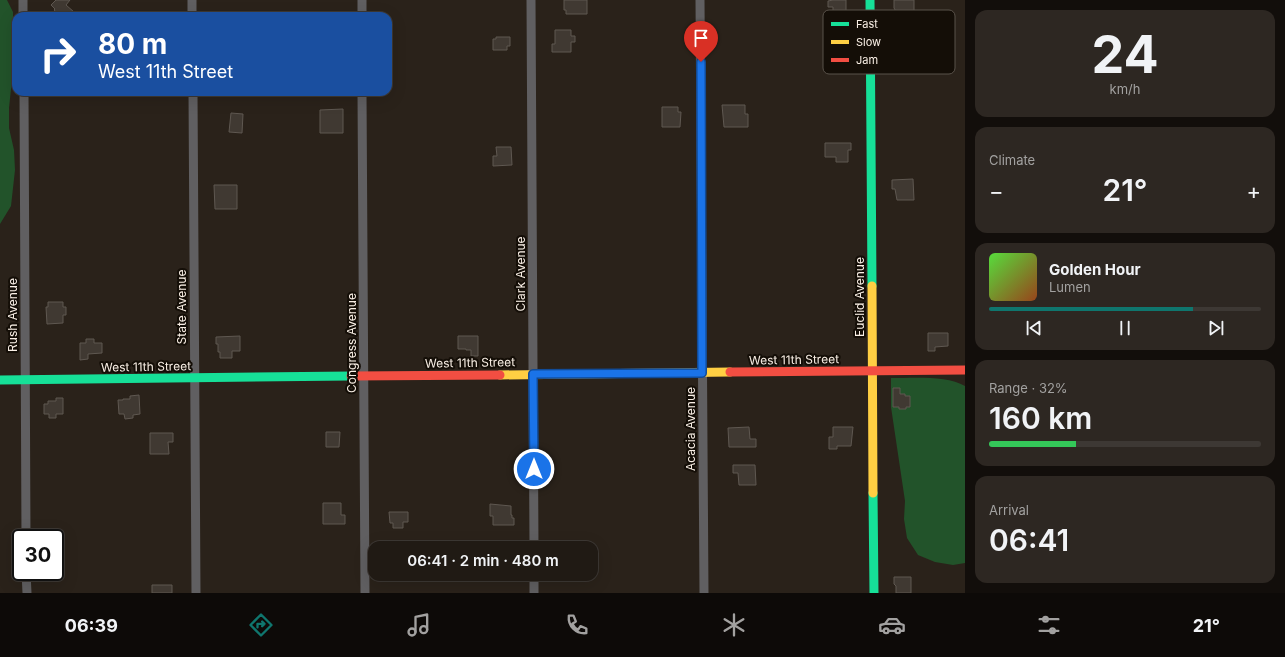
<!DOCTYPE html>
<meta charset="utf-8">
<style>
body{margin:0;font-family:Inter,sans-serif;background:#2d2722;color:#f1f3f6;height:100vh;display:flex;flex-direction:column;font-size:15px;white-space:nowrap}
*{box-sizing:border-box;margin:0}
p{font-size:13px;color:#a2a1a0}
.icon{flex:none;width:22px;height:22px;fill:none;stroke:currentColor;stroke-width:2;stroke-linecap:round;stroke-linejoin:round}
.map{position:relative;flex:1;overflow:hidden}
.sheet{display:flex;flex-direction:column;gap:10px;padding:10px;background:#120e0b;width:320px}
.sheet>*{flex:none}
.top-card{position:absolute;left:12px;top:12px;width:380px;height:84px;border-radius:12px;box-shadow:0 4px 16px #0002,0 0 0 1px #3d3834;background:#1a4fa0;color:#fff;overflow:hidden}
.speed{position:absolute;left:12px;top:529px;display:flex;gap:8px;font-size:20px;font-weight:700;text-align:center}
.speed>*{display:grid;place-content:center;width:52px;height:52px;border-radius:50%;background:#201a14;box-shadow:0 4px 16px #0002,0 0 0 1px #3d3834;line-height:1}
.speed .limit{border:2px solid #111;border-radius:6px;background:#fff;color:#111}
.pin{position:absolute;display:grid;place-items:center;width:34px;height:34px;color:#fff;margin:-41px -17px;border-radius:50% 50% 50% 0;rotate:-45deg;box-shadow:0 0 4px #0007}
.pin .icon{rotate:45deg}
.me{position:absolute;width:44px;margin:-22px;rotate:0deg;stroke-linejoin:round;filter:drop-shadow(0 0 3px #0008)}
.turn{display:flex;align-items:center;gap:14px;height:84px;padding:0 20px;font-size:18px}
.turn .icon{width:52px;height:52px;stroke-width:2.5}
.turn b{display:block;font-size:28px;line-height:34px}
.big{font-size:30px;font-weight:600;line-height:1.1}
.sheet .tile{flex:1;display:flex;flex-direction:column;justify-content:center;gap:6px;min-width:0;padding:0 14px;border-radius:12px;background:#2d2722}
.sheet .dial{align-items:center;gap:0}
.dial b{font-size:52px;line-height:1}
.song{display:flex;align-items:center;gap:12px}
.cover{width:48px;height:48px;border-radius:6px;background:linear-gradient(135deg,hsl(110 70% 55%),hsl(20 70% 35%))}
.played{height:4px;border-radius:2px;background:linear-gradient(90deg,#0f766e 75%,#3d3834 75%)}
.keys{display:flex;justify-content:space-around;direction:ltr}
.heat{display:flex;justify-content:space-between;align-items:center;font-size:22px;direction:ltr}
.charge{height:6px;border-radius:3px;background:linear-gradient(90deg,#34c759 32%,#3d3834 0)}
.trip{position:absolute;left:368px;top:541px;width:230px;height:40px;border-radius:12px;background:#201a14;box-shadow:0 4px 16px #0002,0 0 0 1px #3d3834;font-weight:600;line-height:40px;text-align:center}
.tabs{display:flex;height:64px;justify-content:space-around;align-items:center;background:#0d0a08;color:#a2a1a0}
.tabs .icon{width:28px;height:28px}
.tabs .current{color:#0f766e}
.tabs b{font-size:18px;color:#f1f3f6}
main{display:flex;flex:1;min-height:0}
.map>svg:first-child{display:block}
</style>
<main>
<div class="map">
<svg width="965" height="593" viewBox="0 0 965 593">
<rect width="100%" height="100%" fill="#2a221a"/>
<path fill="#22532a" d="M0,0H7L13,12V70L9,108V128L14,150L15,170L11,206L0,224Z
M891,378C912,378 947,375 965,386V563L953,565L935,562L918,555L907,538L904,519L905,501L891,407Z"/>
<path fill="#403932" stroke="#5f5851" d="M56,0H70L66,5L74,12L71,16H61L54,10L55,9L51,5Z
M564,0H587V14H566V10H564Z
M833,0H846V12H833V7H828V1Z
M894,0H914V13H897L894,8Z
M555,30H571V36H575V42H571V52H552V44H555Z
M496,37H510V46H507V50H493V39H496Z
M722,105H745V114H748V127H724Z
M662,107H678V112H681L680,127H662Z
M343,109V133H320V110Z
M231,113L243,114L242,133L229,132Z
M825,143H851V150H848V162H836V157H825Z
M496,147H511L512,165L493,166V156H497Z
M913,179L914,200H897L895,189H892V180Z
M214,185H237V209H215Z
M48,302H63V307H66V315H63V323L47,324L46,307H48Z
M928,333H948V346L935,347V351H928Z
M240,336V351H232V358H220V352H218V344H216V337Z
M458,336H478V356H471V350H466V349H458Z
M86,339H94V343H102V353L88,354V359L80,360V343H86Z
M893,388H900V394H905V396H910V407H906V409H899V407H893Z
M139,395L140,414L133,415V418L125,419L124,414H119L118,400H123V399H130V396Z
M56,398H63V414H56V418H49V414H44V404H48V401H56Z
M749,427L750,439H756V447H729L728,428Z
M833,427H853L851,446H837V449H829V437H833Z
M326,432H340L339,447H326Z
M150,433H173V442H168L169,454H150Z
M733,465H755L756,485H739L738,473H733Z
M323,503H341V515H345V524H323Z
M490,504L511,506V515H512V518H514V525H493V516H490Z
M389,512H408V522H403V528H393V523H390Z
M894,577H911V593H896V586L894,584Z
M152,585H172V593H152Z"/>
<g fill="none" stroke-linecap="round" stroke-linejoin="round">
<path stroke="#605f61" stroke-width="9" d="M23,0V16
M192,0V16
M362,0V16
M531,0L534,548
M700,0L704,593
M24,92L26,538
M193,92L196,593
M362,92L365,593
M26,572L27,593
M534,574V593"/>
<path stroke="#16e098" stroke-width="9" d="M870,0L872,286
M0,380L351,376
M873,493L874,593"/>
<path stroke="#ffcf43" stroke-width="9" d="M872,286L873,493
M500,375L730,372"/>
<path stroke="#f24e42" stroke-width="9" d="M730,372L965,370
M351,376L500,375"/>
</g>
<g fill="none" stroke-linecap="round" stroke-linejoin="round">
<g stroke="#114b97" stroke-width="10">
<path id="route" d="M534,469L533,374L702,373L701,62"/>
</g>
<use href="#route" stroke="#1a73e8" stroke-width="7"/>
</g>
<g text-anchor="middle" stroke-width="4" stroke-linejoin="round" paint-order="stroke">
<g font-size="12" fill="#faf0e6" stroke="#140e07">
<text transform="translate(521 274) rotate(-90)" y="4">Clark Avenue</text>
<text transform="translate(860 297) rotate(-90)" y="4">Euclid Avenue</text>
<text transform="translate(182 307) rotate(-90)" y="4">State Avenue</text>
<text transform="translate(13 315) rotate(-90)" y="4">Rush Avenue</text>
<text transform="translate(352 343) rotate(-90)" y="4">Congress Avenue</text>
<text transform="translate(794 360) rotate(-1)" y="4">West 11th Street</text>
<text transform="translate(470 363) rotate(-1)" y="4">West 11th Street</text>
<text transform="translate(146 367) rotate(-1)" y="4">West 11th Street</text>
<text transform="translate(691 429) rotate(-90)" y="4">Acacia Avenue</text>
</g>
</g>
<rect x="823" y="10" width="132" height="64" rx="6" fill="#140e07" stroke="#59524a" stroke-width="1"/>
<rect x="831" y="22" width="18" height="4" fill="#16e098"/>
<rect x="831" y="40" width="18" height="4" fill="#ffcf43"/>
<rect x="831" y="58" width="18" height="4" fill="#f24e42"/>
<g font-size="11" fill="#faf0e6">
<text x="856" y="28">Fast</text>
<text x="856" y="46">Slow</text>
<text x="856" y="64">Jam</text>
</g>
</svg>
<div class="speed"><div class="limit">30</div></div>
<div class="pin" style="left:701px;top:62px;background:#d93025"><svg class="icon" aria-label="arrive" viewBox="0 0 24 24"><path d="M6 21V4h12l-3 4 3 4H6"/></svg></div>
<svg class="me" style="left:534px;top:469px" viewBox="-20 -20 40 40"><circle r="17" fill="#1a73e8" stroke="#fff" stroke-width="3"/><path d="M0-11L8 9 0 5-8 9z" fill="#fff"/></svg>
<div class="trip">06:41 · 2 min · 480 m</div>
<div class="top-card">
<div class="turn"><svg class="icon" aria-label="right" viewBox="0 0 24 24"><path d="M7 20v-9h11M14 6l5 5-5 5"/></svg><div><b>80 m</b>West 11th Street</div></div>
</div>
</div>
<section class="sheet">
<div class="tile dial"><b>24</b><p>km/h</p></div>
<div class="tile"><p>Climate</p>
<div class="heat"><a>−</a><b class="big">21°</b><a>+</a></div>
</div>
<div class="tile">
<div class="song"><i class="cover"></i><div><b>Golden Hour</b><p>Lumen</p></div></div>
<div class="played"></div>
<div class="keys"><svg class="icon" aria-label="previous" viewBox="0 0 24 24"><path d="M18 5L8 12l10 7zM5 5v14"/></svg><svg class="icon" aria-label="pause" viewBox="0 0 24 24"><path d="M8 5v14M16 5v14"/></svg><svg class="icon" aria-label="next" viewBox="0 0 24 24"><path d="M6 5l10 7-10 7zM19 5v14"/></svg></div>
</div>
<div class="tile"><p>Range · 32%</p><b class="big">160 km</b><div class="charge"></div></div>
<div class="tile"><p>Arrival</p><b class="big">06:41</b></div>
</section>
</main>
<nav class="tabs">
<b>06:39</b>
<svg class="icon current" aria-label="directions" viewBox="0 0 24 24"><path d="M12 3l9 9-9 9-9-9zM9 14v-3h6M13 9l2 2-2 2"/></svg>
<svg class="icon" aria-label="music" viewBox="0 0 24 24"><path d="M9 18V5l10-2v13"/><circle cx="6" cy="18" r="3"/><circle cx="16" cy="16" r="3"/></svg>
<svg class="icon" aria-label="phone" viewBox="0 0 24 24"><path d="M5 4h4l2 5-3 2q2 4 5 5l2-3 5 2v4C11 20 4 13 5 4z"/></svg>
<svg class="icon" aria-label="climate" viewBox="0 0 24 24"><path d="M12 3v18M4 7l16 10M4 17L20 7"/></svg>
<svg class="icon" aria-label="car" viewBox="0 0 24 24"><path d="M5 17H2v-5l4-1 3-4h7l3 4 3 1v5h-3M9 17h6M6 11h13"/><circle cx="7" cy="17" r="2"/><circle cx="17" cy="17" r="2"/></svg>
<svg class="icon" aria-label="filters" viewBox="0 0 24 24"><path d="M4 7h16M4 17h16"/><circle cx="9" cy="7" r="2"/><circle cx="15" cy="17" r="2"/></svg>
<b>21°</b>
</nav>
